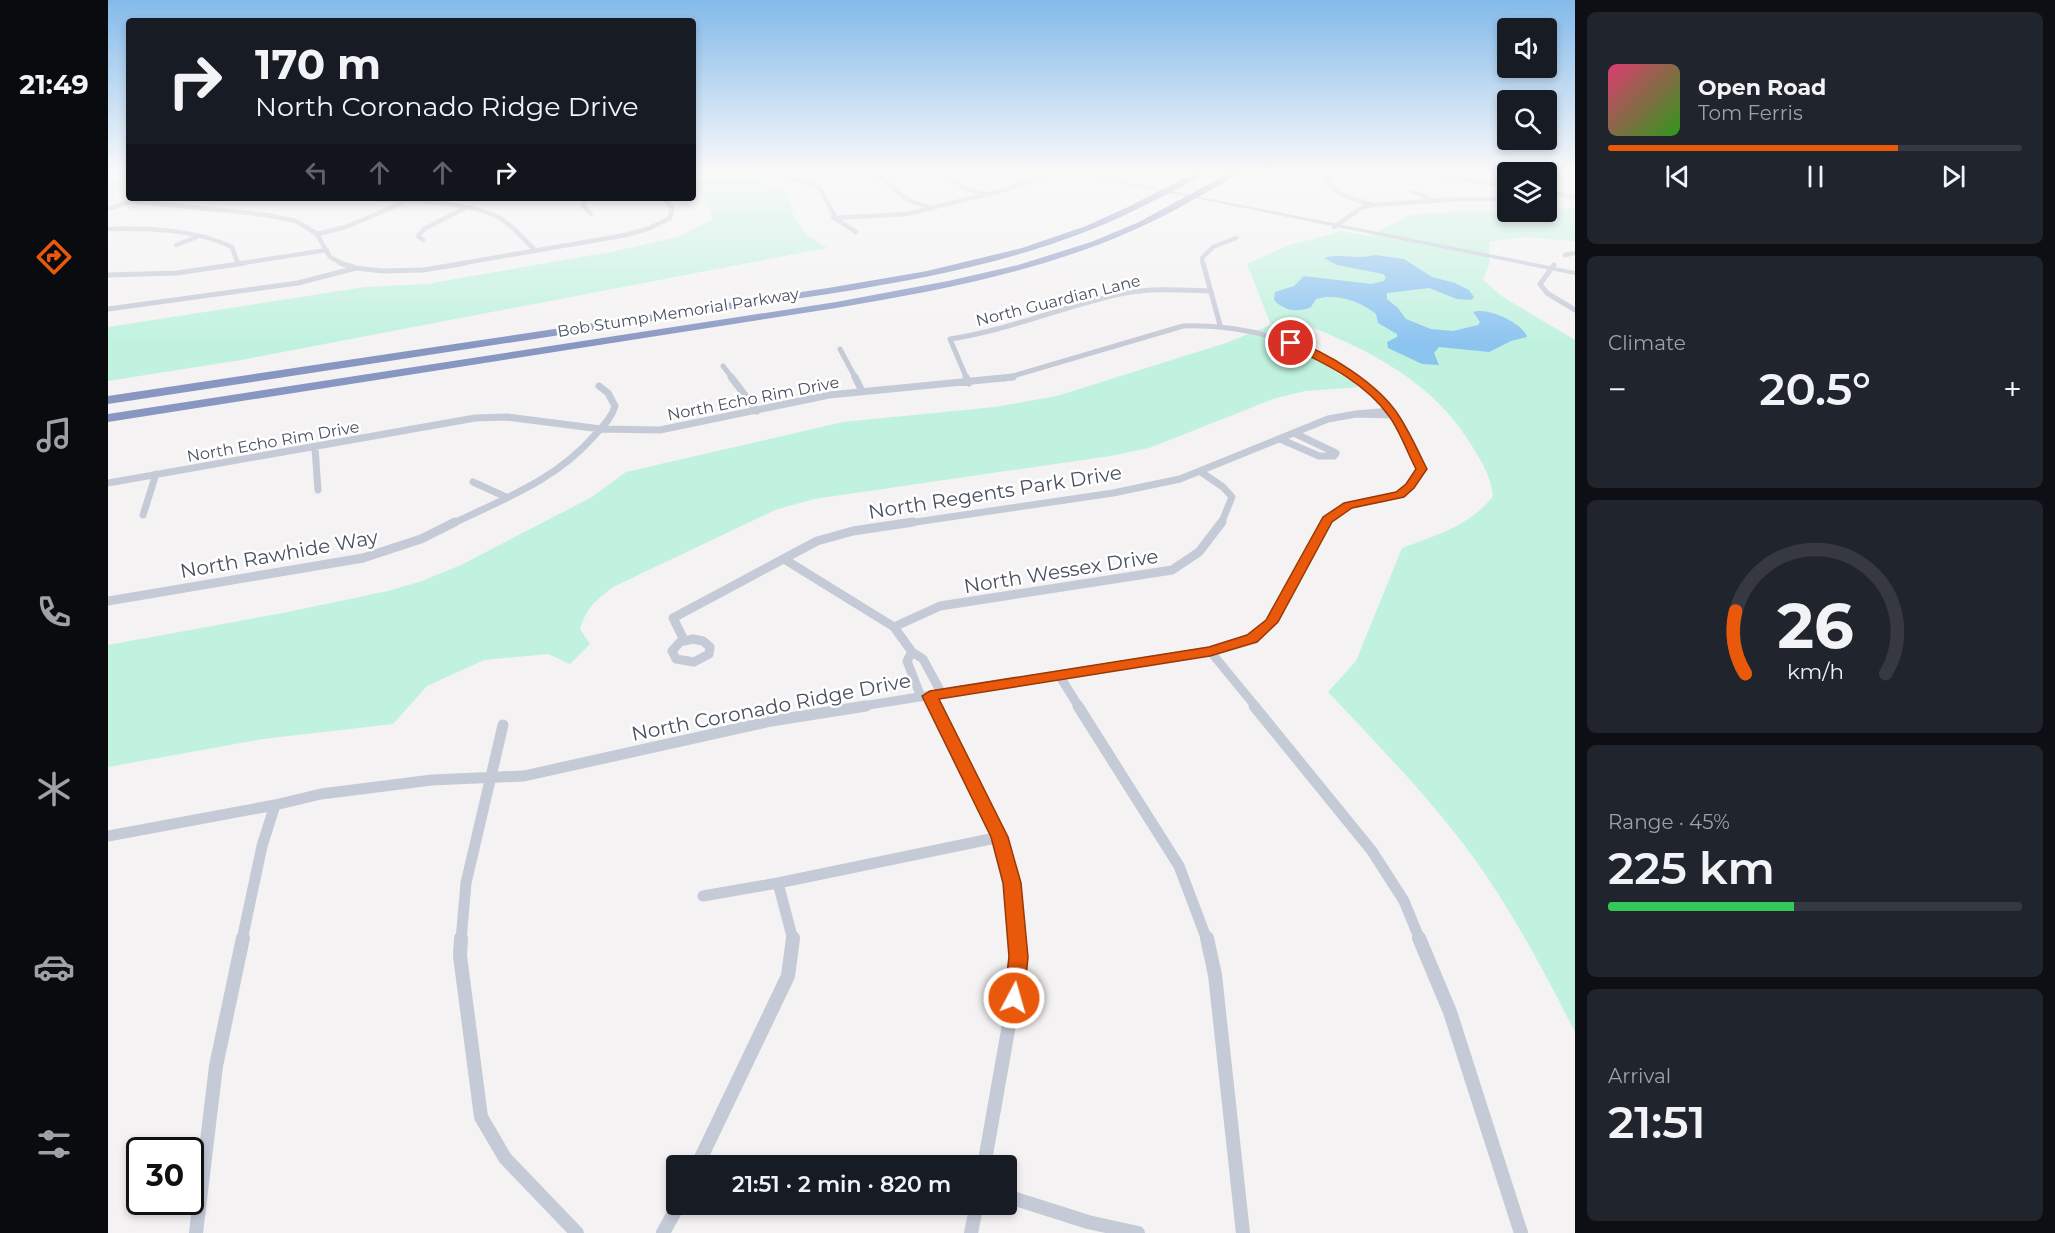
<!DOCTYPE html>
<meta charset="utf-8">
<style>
body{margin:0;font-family:Montserrat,sans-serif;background:#20242c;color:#f1f3f6;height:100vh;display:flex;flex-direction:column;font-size:22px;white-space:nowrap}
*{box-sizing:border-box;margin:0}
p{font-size:20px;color:#9ea1a6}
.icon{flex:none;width:33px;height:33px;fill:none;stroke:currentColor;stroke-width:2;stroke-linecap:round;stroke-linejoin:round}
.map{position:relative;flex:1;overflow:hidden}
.drawer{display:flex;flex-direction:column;gap:12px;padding:12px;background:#0d0f14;width:480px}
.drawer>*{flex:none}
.guide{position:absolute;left:18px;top:18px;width:570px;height:183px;border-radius:6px;box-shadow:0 3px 9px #0003;background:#171b24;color:#f1f3f6;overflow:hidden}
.fabs{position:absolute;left:1389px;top:18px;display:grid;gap:12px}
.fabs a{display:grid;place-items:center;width:60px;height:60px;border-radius:6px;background:#171b24;box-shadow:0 3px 9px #0003;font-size:30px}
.speed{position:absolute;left:18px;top:1137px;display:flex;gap:12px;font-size:30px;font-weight:700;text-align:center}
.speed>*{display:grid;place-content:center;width:78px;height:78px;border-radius:50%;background:#171b24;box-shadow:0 3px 9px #0003;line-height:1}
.speed .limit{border:3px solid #111;border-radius:9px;background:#fff;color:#111}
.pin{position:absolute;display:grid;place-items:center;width:51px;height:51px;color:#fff;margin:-26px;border:3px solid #fff;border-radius:50%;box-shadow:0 2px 6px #0007}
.me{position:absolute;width:66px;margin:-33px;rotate:6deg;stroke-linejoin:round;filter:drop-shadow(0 0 4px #0008)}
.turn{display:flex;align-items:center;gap:21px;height:126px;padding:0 30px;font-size:27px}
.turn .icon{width:78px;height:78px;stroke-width:2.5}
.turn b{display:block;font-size:42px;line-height:51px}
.lanes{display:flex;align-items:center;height:57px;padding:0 30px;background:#0003;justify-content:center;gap:30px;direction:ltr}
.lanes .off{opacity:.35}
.big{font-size:45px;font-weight:600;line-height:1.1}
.drawer .widget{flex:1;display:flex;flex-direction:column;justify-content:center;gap:9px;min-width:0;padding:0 21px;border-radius:9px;background:#20242c}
.drawer .dial{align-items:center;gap:0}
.dial svg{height:156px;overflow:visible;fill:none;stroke:#363941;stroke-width:7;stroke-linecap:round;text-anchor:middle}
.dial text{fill:#f1f3f6;stroke:none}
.song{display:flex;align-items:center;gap:18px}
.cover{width:72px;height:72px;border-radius:9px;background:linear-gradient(135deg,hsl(340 70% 55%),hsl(110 70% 35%))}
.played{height:6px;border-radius:3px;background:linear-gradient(90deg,#ea580c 70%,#363941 70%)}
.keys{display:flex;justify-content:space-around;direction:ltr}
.heat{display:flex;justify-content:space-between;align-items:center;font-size:33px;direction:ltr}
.charge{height:9px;border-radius:4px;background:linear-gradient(90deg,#34c759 45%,#363941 0)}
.trip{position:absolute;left:558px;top:1155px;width:351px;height:60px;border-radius:6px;background:#171b24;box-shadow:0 3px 9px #0003;font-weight:600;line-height:60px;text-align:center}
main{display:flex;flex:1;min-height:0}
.tabs{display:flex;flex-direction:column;width:108px;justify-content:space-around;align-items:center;background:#090b0e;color:#9ea1a6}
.tabs .icon{width:42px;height:42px}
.tabs .on{color:#ea580c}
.tabs b{font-size:27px;color:#f1f3f6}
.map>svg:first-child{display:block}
</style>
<main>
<nav class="tabs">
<b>21:49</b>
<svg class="icon on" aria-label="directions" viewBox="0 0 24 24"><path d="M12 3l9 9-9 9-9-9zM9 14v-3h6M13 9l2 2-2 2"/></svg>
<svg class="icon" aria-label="music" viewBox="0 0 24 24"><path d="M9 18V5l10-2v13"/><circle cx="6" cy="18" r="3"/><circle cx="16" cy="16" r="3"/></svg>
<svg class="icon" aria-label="phone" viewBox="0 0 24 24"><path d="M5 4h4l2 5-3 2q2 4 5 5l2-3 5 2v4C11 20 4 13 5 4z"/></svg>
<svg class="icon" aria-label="climate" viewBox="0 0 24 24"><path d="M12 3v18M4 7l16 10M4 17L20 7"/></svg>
<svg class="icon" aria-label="car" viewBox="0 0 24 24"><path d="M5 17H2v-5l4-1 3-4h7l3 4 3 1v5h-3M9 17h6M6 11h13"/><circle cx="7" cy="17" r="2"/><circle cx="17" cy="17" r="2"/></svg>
<svg class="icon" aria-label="filters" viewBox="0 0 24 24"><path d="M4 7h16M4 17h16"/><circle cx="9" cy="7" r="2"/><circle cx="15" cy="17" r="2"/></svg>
</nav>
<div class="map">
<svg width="1467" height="1233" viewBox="0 0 1467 1233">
<rect width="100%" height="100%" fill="#f4f2f2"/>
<path fill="#c0f2df" d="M0,173H21V190L0,196Z
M598,173H644V178L673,189L679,194L687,219L701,238H704L719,248L133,360L0,381V327L257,287L319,284L507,251L570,237L605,219L600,202L585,186V176Z
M1467,207V241L1416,237L1381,242L1382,262L1375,280L1395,297L1467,340V1032C1436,971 1403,909 1363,854C1320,796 1269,744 1220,692L1248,661L1294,548C1327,536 1363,525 1385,496C1383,477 1374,462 1364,446C1326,382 1263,351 1196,324L1163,337L1203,356L1252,387L1197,391L1165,399L1041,448L1002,456L706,499L667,510L505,587C487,601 479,607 472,629L482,644L462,664L440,654L376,660L319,686L285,724L155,739L0,767V645L175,613L280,591L314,581L353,565L484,497L518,472L735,422L887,407L949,396L1118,343L1163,325L1139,264L1178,246L1234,231L1261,236L1302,215L1363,211L1438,212Z"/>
<path fill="#8cc4f0" d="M1267,255L1296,259L1324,277L1347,283L1361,290L1366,297L1363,300L1349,299L1321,288L1279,293V299L1290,308L1298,319L1323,329L1345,331L1370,325L1372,322L1365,312C1380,307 1415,323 1419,337L1403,341L1381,352L1331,347L1326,353L1331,365L1314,364L1280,348L1279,342L1289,337V334L1270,323L1268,314C1253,301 1227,293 1208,299L1203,307C1190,313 1176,311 1166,300L1167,292L1186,286L1196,276L1263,284L1276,281L1278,277L1275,274L1229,265L1216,258C1232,253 1250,260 1267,255Z"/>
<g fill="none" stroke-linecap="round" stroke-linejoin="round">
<path stroke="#c5cad7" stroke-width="4.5" d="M691,173L678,176L712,188L728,219L748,232
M759,173L775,179L800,200L822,208
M836,173L857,188L876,194
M939,173L947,176L931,175Z
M1228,173L1218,181L1232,194L1264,205
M1312,173L1400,186
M1457,173L1467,174
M585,174L591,173
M1304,191L1323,199
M1438,192L1467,197
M247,198C287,201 354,199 390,217C405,225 416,240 428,251
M478,198L475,206L483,214
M24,201L159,215L188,221L209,234L222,257L235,264
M0,209L29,199
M725,218L799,214L892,191L935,177
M1226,227L1253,208L1264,205L1353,199H1400
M0,229C40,228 87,229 124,247L130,264
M209,234L238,227L294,203
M315,240L310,236L316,229L357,208
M68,245L89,237
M1457,255L1467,253
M128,264L219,250
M350,264L518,235L542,228L562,218L564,208L556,198
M1095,264L1094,258L1105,247L1128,238"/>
<path stroke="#c5cad7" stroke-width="5" d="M232,263L248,268
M1095,263L1112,325
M1446,265L1432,284L1439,293L1467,310
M0,275L69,273L137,263
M0,309L190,283L248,268L275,271L315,270L358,263
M732,349L748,379
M615,366L625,379
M859,379L842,339C902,330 958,305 1017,293C1045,288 1073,290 1101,291
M895,379L1075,326C1138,324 1197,342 1249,379"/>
<path stroke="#c5cad7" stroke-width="7" d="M623,377L649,411
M747,377L754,391
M858,377L861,383
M1283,411L1248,414L1286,415
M1172,439L1211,456H1226L1228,453L1186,433
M207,448L210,490
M1093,472L1115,487L1124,497L1113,524
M365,482L398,497
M0,483L367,418L399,417L493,429L552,430L721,395L905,377
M35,515L48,474
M344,524C395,499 448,480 486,436C495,426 503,419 507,406L500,393L491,386
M794,524L1005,493L1072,479L1220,419L1248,414
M1217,524C1233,497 1267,505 1291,494C1302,489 1308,478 1314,469C1297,433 1280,401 1247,377"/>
<path stroke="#c5cad7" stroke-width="9" d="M676,559L786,627L804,652
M0,601L255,558L313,539L347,522
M786,627L832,606L1064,570L1091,552L1114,522
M585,639L595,641L602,647L601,654L586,662L568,659L564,651L572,642Z
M576,640L565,618L709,541L745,531L805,522
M1102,651L1148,707
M951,675L971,707
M822,696L828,707
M813,697L799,661L804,652L815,659L834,694
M748,707L1102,651L1144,638L1163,622L1218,522"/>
<path stroke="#c5cad7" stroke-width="11" d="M827,706C868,783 908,850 908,940
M970,706L1071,866L1099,940
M1146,706L1264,851L1296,901L1312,940
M0,836L167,805L213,794L324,780L416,776L663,721L758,706
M670,883L685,940
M595,896L670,883L892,837
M134,940L154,846L167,805
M353,940L358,883L395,725"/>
<path stroke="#c5cad7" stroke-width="14" d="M353,938L352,956L373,1117L397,1158L469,1233
M1099,938L1107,975L1135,1233
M1311,938L1342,1012L1413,1233
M589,1166L680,976L685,938
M876,1166L905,1002L908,938
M898,1196L980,1222L1030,1233
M88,1233L108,1066L135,938
M555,1233L571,1204
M863,1233L869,1204"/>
<path fill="#c4cadb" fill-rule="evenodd" d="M962,173H972L1467,271V275Z"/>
<path fill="#8897c2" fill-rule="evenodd" d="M1086,173H1095C1082,184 1063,192 1047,200C946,254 833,276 720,294L0,404V396L720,288L819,271L914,248L978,226L1020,207Z
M1121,173H1130C1117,184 1098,192 1083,201C974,264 851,287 728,308L0,422V414L728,302L840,281L910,265L983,242L1031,222Z"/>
</g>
<linearGradient id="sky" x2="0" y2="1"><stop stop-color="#83baeb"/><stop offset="0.5" stop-color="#faf9f9"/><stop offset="1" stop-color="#faf9f9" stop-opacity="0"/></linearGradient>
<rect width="1467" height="345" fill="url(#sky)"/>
<path fill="#ea580c" stroke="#983908" stroke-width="1.5" d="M1183,340C1218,351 1271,384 1291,416C1302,433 1310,451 1319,469L1306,488L1296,497L1244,508L1224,522L1170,622L1149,642L1102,656L831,699L900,837L913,883L920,957L916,998L913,1005L906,1008L899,1005L896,998L901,957L895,883L883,837L814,696L822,691L1101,647L1139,635L1158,620L1215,517L1236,503L1288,492L1298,484L1308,469C1299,452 1292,431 1281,416C1256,381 1216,363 1179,345V341Z"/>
<g text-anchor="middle" stroke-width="5" stroke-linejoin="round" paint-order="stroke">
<g font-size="16" fill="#495060" stroke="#fff">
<text transform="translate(950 300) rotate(-14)" y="6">North Guardian Lane</text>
<text transform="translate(570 312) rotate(-9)" y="6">Bob Stump Memorial Parkway</text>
<text transform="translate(645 398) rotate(-11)" y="6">North Echo Rim Drive</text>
<text transform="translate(165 441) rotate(-10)" y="6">North Echo Rim Drive</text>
</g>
<g font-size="20" fill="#495060" stroke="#fff">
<text transform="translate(887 492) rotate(-9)" y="7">North Regents Park Drive</text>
<text transform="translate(171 554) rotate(-10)" y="7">North Rawhide Way</text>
<text transform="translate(953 571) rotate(-9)" y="7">North Wessex Drive</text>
<text transform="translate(663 707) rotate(-11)" y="7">North Coronado Ridge Drive</text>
</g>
</g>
</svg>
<div class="fabs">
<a><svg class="icon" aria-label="sound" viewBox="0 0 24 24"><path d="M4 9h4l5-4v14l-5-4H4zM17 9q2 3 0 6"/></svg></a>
<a><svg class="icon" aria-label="search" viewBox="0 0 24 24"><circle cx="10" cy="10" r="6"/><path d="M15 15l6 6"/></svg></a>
<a><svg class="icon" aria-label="layers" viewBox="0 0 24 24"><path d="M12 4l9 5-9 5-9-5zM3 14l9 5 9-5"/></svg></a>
</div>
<div class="speed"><div class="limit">30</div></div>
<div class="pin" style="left:1183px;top:343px;background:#d93025"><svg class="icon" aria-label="arrive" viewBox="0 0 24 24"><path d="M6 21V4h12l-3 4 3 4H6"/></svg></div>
<svg class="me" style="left:906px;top:998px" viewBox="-20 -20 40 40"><circle r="17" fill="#ea580c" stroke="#fff" stroke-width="3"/><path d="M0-11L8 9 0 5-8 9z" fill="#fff"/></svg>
<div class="trip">21:51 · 2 min · 820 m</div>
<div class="guide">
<div class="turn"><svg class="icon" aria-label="right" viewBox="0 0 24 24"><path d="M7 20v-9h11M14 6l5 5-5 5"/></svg><div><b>170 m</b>North Coronado Ridge Drive</div></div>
<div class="lanes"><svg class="icon off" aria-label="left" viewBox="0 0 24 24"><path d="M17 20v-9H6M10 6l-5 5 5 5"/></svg><svg class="icon off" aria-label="ahead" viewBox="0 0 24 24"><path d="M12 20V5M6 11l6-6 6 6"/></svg><svg class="icon off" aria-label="ahead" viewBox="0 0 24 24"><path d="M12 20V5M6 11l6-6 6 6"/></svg><svg class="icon" aria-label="right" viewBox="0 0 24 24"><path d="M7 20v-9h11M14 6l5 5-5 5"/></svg></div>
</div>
</div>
<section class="drawer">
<div class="widget">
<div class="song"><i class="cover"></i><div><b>Open Road</b><p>Tom Ferris</p></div></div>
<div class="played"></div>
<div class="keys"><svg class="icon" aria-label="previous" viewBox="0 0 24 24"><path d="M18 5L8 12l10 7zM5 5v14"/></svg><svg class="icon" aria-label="pause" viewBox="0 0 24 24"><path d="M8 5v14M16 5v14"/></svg><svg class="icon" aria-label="next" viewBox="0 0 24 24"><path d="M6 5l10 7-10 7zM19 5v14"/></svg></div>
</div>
<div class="widget"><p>Climate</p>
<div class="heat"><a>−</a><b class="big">20.5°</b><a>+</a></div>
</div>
<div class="widget dial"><svg viewBox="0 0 100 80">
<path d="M14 69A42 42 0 1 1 86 69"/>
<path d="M14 69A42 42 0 0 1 9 37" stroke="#ea580c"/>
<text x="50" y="56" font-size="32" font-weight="700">26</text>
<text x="50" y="72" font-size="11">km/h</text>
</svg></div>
<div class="widget"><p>Range · 45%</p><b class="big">225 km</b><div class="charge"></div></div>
<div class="widget"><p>Arrival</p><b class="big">21:51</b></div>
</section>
</main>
